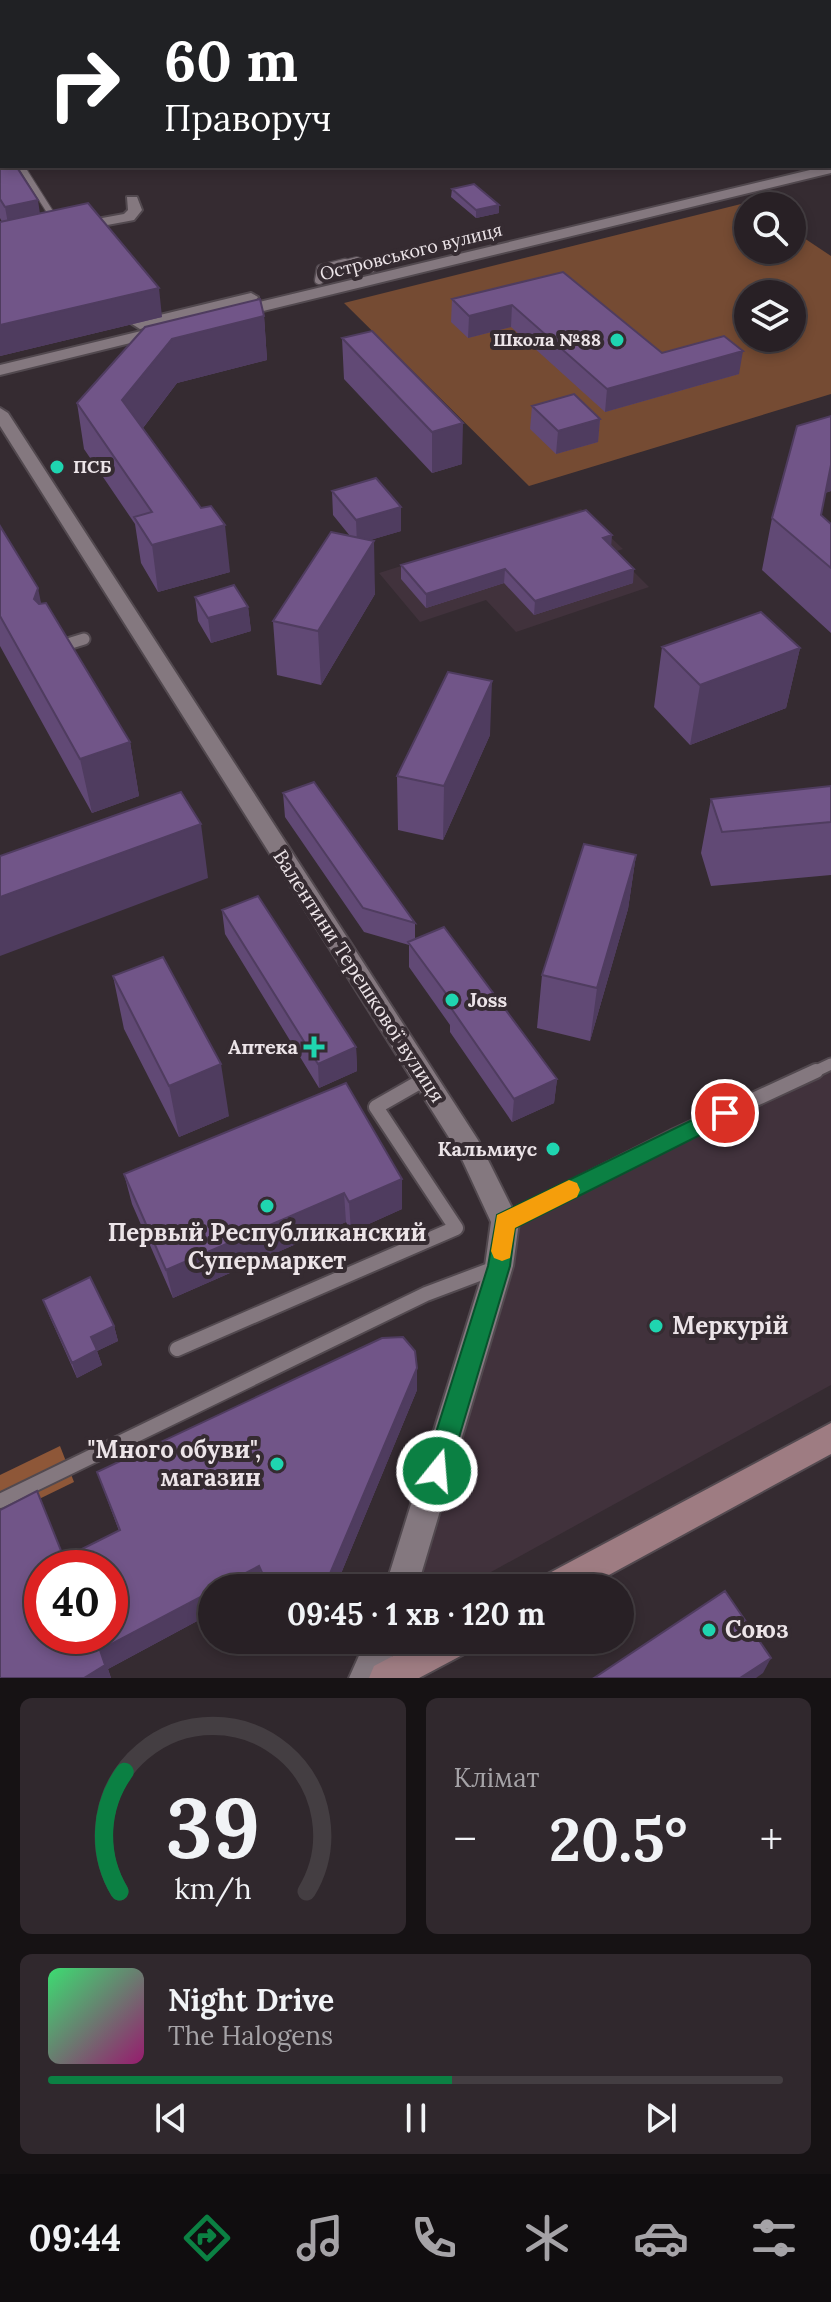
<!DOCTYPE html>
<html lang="uk">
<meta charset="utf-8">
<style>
body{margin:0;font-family:Lora,serif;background:#30282d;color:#f1f3f6;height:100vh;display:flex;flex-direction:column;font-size:30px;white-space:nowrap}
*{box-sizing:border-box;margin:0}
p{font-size:26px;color:#a5a3a7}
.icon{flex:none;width:44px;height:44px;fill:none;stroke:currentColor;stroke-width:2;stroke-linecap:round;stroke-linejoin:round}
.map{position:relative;height:1678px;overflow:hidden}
.side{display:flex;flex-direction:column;gap:20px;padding:20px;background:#161214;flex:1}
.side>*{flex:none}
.hud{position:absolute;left:0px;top:0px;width:832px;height:168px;box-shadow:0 4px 12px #0003,0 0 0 2px #443e42;background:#202124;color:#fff;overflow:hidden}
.fabs{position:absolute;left:734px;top:192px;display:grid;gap:16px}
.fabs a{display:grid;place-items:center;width:72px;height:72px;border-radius:50%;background:#282025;box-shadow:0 4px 12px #0003,0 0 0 2px #443e42;font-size:40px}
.speed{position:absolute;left:24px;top:1550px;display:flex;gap:16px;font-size:40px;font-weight:700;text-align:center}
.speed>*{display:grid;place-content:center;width:104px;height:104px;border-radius:50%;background:#282025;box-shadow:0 4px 12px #0003,0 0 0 2px #443e42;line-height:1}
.speed .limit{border:12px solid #d22;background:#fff;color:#111}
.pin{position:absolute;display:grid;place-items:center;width:68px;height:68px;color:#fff;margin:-34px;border:4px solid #fff;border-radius:50%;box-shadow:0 2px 8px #0007}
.me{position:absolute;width:88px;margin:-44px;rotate:17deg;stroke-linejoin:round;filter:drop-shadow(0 0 6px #0008)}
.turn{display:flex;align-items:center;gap:28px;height:168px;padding:0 32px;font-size:36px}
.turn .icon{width:104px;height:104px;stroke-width:2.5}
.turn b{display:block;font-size:56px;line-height:68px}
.big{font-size:60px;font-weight:800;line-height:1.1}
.side .card{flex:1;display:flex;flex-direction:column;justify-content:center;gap:12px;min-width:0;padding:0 28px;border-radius:12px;background:#30282d}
.side .dial{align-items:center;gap:0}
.dial svg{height:208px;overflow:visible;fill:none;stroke:#443e42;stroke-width:7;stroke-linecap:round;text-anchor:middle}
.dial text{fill:#f1f3f6;stroke:none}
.song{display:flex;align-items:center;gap:24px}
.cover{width:96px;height:96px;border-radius:12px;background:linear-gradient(135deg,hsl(140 70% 55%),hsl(320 70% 35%))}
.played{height:8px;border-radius:4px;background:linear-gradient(90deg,#0b8043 55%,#443e42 55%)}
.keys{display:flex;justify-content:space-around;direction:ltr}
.heat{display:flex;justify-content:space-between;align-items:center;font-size:44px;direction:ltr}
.side .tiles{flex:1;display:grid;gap:20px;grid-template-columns:1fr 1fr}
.card:last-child{grid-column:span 2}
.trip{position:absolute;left:198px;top:1574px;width:436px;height:80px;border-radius:40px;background:#282025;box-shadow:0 4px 12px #0003,0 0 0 2px #443e42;font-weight:800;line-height:80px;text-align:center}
.dock{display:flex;height:128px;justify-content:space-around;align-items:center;background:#100d0f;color:#a5a3a7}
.dock .icon{width:56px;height:56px}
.dock .active{color:#0b8043}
.dock b{font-size:36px;color:#f1f3f6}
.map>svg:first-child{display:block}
</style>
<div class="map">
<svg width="831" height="1678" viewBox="0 0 831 1678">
<rect width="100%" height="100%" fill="#352b31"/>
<path fill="#41323c" d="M581,509L623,549L614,552L649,587L516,632L486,600L420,622L379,573Z
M831,1064V1385L462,1588H401L505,1222Z"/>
<path fill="#754b33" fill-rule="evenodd" d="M749,202L755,206H748V250H792V230L831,256V394L529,486L344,303ZM748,294H792V338H748Z"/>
<path fill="#8e5738" d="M60,1446L74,1482L0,1518V1475Z"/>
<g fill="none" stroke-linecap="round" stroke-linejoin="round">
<g stroke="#52494f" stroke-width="8">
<path id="service-far3" d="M460,0L464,2
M4,2L7,0
M77,2L82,0
M21,166L57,223
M337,265L357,260L366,265"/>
</g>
<g stroke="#52494f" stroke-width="11">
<path id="service-far2" d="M363,263L372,268
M319,280L321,269L345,263"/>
</g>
<g stroke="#52494f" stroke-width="15">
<path id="service-far1" d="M58,647L84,639
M812,1073L831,1064"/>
</g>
<g stroke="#52494f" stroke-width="18">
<path id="service" d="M505,1222L673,1137L816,1071
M177,1349L456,1228L376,1107L425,1079
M0,1501L426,1294L495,1268"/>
</g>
<g stroke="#52494f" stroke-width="4">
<path id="minor" d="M127,197H137L142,210L134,220L75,231L68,227L75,223L124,214L128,210Z"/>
</g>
<g stroke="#52494f" stroke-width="4">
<path id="tertiary" d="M2,79V88L0,89V80Z
M831,165V173L234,318L226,313L234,308Z
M251,293L258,297L256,300L140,329L132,324L135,321Z
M162,326L167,328V334L0,375V365Z
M0,408L8,413L478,1140L519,1222L513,1266L417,1588H385L485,1266L491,1222L460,1155L0,426Z
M366,1640H399L383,1678H349Z"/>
</g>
<g stroke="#52494f" stroke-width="4">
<path id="secondary" d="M831,1423V1454L585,1588H537L542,1577Z
M423,1640H472L468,1652L419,1678H369L374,1666Z"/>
</g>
<use href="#service-far3" stroke="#84787f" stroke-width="6"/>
<use href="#service-far2" stroke="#84787f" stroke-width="8"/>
<use href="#service-far1" stroke="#84787f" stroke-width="11"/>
<use href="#service" stroke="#84787f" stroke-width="14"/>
<use href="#minor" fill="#84787f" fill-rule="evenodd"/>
<use href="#tertiary" fill="#84787f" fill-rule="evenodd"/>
<use href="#secondary" fill="#9e7c82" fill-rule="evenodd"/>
</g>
<path fill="#614975" d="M550,0H661L664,2H550Z
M0,142L40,214L162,317L0,356V222H2L0,218Z
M452,189L499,213L476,218L451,197Z
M563,272L662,353L739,374L605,412L511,327L468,338L451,322L452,299Z
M264,316L267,360L177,383L143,428L201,508L230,572L158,592L141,563L135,524L84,449L77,403Z
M372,331L462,464L432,473L344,379L342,338Z
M532,406L600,419L598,442L556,454L530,429Z
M797,426L831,491L825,493L821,515L831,524V633L762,570L772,518Z
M332,491L401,507V531L370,540L375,594L321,685L277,675L273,621L350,536L333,515Z
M0,526L41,603L130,742L139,796L92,813L0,646Z
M611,546L633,583L534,615L504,583L426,608L401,579V565Z
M195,597L248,607L251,631L211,643L198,621Z
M662,647L800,648L786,708L690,745L654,707Z
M490,735L443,840L398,830L397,776Z
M831,786V875L711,886L701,853L711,799Z
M283,793L415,923V940L557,1079L554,1103L512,1122L450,1032V1025L409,967V945L364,932L285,817Z
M636,855L628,909L590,1041L537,1028L542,975Z
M222,910L356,1047L357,1071L319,1088L225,934Z
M113,976L229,1116L179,1137L124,1029Z
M124,1174L402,1179V1209L351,1232L346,1222L173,1298L132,1204Z
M43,1300L114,1326L118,1341L97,1351L102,1365L77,1378L49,1315Z
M417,1390L335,1588H264L263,1586L259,1588H212V1613L108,1669L111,1678H0L64,1558L119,1531L97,1472Z"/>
<path fill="#4f3c5f" d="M213,0H236V2H214Z
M1,42L2,63L0,64V43Z
M38,200L42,228L10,235L5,207Z
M499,205V213L476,218V210Z
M159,288L162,317L0,356V325Z
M512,305L511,327L468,338L469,316Z
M264,316L267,360L177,383L129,446L122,400L172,339Z
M743,351L739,374L605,412L607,389Z
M600,419L598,442L556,454L558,431Z
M463,423L462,464L432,473V432Z
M831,464V491L825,493Z
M401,507V531L357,544L356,520Z
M225,525L230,572L158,592L152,545Z
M612,535L611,549L603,538Z
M374,541L375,594L321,685L318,631Z
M505,569L504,583L426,608V594Z
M634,569L633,583L534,615L535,601Z
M38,588L49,642L34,599Z
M248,607L251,631L211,643L208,618Z
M800,648L786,708L690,745L700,685Z
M492,681L490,735L443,840L444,786Z
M130,742L139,796L92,813L80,759Z
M201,824L208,878L0,956V897Z
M636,855L628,909L590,1041L597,988Z
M356,1047L357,1071L319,1088L318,1064Z
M221,1064L229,1116L179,1137L169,1086Z
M557,1079L554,1103L512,1122L514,1099Z
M402,1179V1209L351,1232L349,1202Z
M344,1193L346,1222L173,1298L166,1270Z
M114,1326L118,1341L97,1351L102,1365L77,1378L72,1363L91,1337Z
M417,1368V1390L335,1588H307Z
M259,1566L263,1586L259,1588H217Z
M212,1591V1613L108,1669L111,1678H84L100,1650Z
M771,1658L763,1673L756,1678H740Z"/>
<path fill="#715588" stroke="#4f3c5f" stroke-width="2" fill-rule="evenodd" d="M563,0H661L664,2H566Z
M0,12L2,14V42L0,43Z
M0,142L2,145V166H16L38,200L5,207L0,199Z
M474,184L499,205L476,210L452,189Z
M88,203L159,288L0,325V222Z
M563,272L662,353L724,336L743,351L607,389L512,305L469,316L452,299Z
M260,299L264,316L172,339L122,400L201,508L211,506L225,525L152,545L134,517L152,512L77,403L145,327Z
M372,331L463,423L432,432L342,338Z
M574,394L600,419L558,431L532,406Z
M831,416V465L821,515L831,524V568L772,518L797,426Z
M376,478L401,507L356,520L332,491Z
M586,510L612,535L603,538L634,569L535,601L505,569L426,594L401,565Z
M0,526L38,588L34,599L39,604L46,603L130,742L80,759L0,616Z
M331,532L374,541L318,631L273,621Z
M234,585L248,607L208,618L195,597Z
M761,612L800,648L700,685L662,647Z
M448,672L492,681L444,786L397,776Z
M314,782L415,923L363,908L283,793Z
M831,786V822L722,832L711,799Z
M181,792L201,824L0,897V856Z
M584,844L636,855L597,988L542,975Z
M258,896L356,1047L318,1064L222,910Z
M444,927L557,1079L514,1099L451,1008L455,1006L408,942Z
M163,957L221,1064L169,1086L113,976Z
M346,1083L402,1179L349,1202L344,1193L166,1270L124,1174Z
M90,1277L114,1326L91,1337L97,1350L72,1363L43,1300Z
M403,1337L415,1351L417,1368L329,1576L307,1588H269L259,1566L217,1588H212V1591L100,1650L105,1665L84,1678H0V1510L37,1491L64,1558L120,1530L97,1472L382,1338ZM42,1568H110V1636H42Z
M725,1591L771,1658L740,1678H594Z"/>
<path fill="#0b8043" stroke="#07532c" stroke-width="2" d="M725,1104L732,1107L736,1113L732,1119L515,1228L510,1266L449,1471L446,1480L437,1483L428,1480L424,1471L488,1266L497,1215Z"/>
<path fill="#f59e0b" d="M569,1180L577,1183L580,1190L577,1197L515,1228L510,1258L502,1261L494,1258L491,1251L497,1215Z"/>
<g fill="#1fd5b0" stroke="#352b31" stroke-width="3">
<circle cx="617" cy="340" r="8"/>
<circle cx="57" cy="467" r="8"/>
<circle cx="452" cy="1000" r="8"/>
<path d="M310 1035h8v8h8v8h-8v8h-8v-8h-8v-8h8z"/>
<circle cx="553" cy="1149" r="8"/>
<circle cx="267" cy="1206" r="8"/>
<circle cx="656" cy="1326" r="8"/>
<circle cx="277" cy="1464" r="8"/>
<circle cx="709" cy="1630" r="8"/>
</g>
<g text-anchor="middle" stroke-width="8" stroke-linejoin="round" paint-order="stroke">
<g font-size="18" fill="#ece4e8" stroke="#352b31">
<text transform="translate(411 252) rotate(-14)" y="6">Островського вулиця</text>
</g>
<g font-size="18" font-weight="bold" fill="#ece4e8" stroke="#352b31" text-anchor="end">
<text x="601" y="346">Школа №88</text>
<text x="73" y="473" text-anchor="start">ПСБ</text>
</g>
<g font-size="20" fill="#ece4e8" stroke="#352b31">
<text transform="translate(359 976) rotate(57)" y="7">Валентини Терешкової вулиця</text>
</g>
<g font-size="20" font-weight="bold" fill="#ece4e8" stroke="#352b31" text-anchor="end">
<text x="468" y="1007" text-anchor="start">Joss</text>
<text x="298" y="1054">Аптека</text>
<text x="537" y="1156">Кальмиус</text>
</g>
<g font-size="24" font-weight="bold" fill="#ece4e8" stroke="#352b31" text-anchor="start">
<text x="267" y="1241" text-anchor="middle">Первый Республиканский<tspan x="267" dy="28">Супермаркет</tspan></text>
<text x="672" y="1334">Меркурій</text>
<text x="261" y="1458" text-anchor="end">"Много обуви",<tspan x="261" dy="28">магазин</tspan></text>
<text x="725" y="1638">Союз</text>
</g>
</g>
</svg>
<div class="fabs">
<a><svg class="icon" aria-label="search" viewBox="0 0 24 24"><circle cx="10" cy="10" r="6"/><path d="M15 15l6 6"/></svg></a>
<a><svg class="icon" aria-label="layers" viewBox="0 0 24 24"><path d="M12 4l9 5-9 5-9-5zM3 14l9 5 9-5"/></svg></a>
</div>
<div class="speed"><div class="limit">40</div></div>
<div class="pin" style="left:725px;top:1113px;background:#d93025"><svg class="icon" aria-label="arrive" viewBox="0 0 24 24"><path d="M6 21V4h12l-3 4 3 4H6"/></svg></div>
<svg class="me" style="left:437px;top:1471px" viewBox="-20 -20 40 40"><circle r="17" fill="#0b8043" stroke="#fff" stroke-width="3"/><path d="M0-11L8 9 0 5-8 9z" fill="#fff"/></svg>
<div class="trip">09:45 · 1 хв · 120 m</div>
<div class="hud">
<div class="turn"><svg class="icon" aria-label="right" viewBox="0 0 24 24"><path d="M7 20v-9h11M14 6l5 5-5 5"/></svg><div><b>60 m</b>Праворуч</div></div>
</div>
</div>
<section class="side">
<div class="tiles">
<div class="card dial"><svg viewBox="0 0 100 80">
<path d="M14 69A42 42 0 1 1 86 69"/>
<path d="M14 69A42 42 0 0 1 16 23" stroke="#0b8043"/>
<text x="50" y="56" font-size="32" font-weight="700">39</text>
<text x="50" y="72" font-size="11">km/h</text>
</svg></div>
<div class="card"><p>Клімат</p>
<div class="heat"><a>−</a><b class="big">20.5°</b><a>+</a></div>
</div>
<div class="card">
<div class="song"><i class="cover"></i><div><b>Night Drive</b><p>The Halogens</p></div></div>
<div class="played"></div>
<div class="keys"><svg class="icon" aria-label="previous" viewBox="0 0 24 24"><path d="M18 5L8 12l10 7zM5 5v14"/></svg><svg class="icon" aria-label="pause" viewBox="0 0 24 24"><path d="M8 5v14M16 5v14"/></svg><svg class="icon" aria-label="next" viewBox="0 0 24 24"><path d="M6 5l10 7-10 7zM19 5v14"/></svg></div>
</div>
</div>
</section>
<nav class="dock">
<b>09:44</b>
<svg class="icon active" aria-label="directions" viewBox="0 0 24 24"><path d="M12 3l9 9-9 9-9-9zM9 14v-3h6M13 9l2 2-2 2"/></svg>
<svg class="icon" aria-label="music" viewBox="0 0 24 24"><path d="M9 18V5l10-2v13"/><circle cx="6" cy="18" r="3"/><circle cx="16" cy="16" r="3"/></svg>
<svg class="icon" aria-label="phone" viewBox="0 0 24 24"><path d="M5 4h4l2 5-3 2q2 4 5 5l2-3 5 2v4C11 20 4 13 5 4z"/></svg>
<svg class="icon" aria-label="climate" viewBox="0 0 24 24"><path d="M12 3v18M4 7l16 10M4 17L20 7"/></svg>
<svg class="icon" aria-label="car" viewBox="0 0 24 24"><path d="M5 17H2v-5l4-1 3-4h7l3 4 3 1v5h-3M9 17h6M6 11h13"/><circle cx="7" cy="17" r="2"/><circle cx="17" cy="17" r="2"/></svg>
<svg class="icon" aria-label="filters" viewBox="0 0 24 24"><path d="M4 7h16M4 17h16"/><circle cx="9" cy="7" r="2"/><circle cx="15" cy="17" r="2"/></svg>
</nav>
